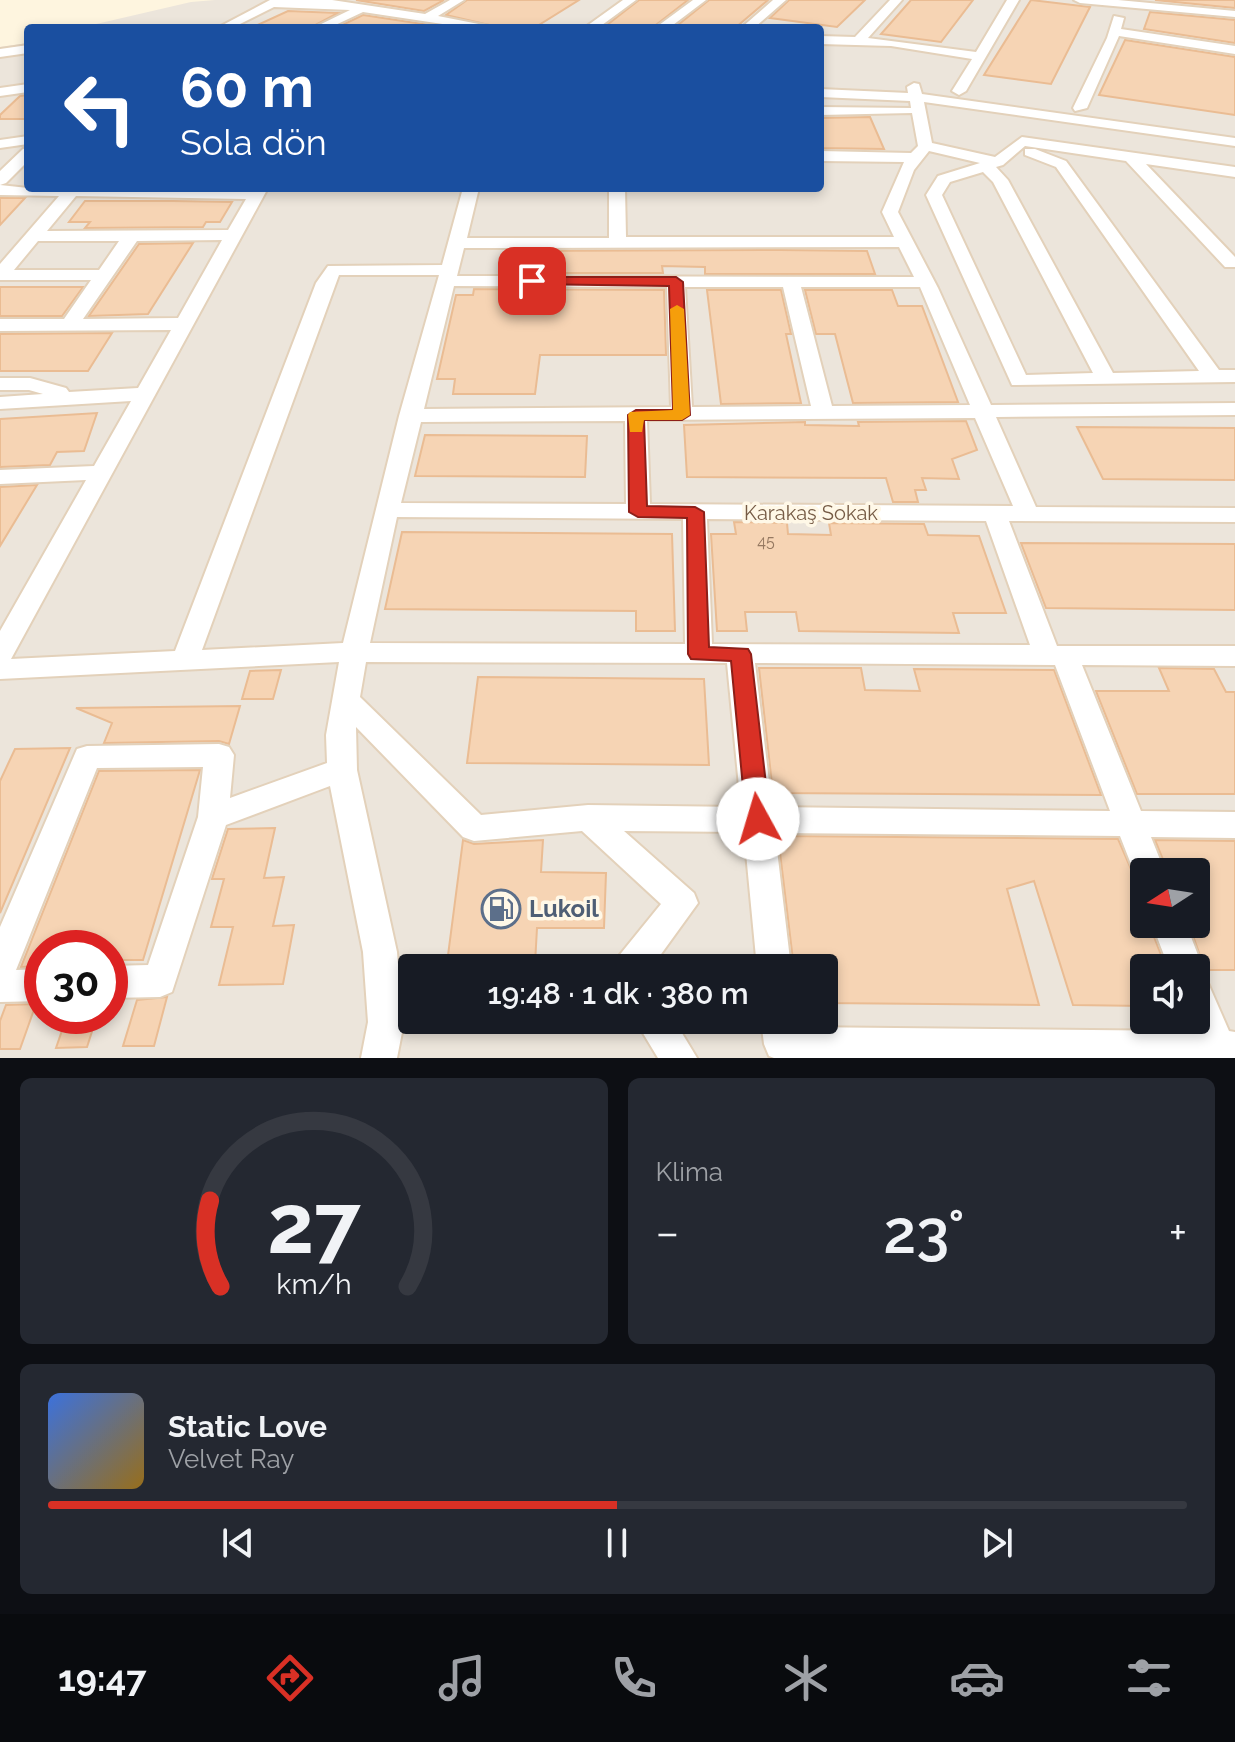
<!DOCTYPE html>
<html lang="tr">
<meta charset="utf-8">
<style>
body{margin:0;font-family:Raleway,sans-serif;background:#242831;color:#f1f3f6;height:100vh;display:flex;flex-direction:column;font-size:30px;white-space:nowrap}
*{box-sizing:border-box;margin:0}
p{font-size:26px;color:#9ea1a6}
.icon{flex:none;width:44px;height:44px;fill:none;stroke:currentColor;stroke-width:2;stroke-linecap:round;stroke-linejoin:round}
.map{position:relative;height:1058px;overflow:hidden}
.side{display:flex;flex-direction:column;gap:20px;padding:20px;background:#0d0f14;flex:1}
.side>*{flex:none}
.hud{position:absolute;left:24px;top:24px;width:800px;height:168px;border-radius:8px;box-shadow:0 4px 12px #0003;background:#1a4fa0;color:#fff;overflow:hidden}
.needle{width:52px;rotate:258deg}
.controls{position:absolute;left:1130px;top:858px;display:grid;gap:16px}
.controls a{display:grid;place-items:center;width:80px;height:80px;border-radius:8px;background:#171b24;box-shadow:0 4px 12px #0003;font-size:40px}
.speed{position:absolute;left:24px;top:930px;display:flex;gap:16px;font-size:40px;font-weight:700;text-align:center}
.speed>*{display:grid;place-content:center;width:104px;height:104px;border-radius:50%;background:#171b24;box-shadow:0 4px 12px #0003;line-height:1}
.speed .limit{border:12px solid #d22;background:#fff;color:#111}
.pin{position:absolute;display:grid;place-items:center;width:68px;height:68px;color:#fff;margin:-34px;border-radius:16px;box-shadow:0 4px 12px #0006}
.me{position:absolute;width:88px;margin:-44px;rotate:354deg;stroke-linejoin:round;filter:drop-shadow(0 0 6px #0008)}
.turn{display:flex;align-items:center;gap:28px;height:168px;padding:0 24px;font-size:36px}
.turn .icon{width:104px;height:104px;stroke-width:2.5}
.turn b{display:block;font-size:56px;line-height:68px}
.big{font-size:60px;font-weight:600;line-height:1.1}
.side .widget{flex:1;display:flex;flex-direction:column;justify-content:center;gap:12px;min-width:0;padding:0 28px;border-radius:12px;background:#242831}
.side .dial{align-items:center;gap:0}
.dial svg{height:208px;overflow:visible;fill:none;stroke:#363941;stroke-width:7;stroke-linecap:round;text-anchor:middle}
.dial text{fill:#f1f3f6;stroke:none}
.song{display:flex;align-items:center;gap:24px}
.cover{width:96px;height:96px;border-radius:12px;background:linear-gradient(135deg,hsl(220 70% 55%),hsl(40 70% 35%))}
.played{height:8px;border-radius:4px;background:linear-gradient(90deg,#d93025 50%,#363941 50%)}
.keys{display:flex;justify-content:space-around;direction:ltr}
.heat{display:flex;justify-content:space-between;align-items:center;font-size:44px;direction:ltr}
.side .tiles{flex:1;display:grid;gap:20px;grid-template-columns:1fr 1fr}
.widget:last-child{grid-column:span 2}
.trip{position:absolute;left:398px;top:954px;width:440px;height:80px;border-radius:8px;background:#171b24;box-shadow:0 4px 12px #0003;font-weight:600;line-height:80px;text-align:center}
.dock{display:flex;height:128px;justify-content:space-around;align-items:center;background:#090b0e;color:#9ea1a6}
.dock .icon{width:56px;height:56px}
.dock .on{color:#d93025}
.dock b{font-size:36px;color:#f1f3f6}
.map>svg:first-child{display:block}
</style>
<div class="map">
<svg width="1235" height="1058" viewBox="0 0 1235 1058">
<rect width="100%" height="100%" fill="#fef5df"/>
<path fill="#ece5db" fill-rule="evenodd" d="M215,0H1235V1058H0V47L28,43V188H820V28H79L191,2ZM1144,872H1196V924H1144ZM42,948H110V1016H42ZM412,968H824V1020H412ZM1144,968H1196V1020H1144Z"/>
<path fill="#f6d4b4" stroke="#eabc93" stroke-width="2" d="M356,0H444L424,11Z
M467,0H579L534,28H502L446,15Z
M639,0H688L652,28L607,25Z
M709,0H768L735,28L678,25Z
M789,0H865L837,27L770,18Z
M911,0H973L941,42L881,34Z
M1031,0L1090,7L1051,84L984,75Z
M1155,0H1235V8Z
M288,11L338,13L310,28H251Z
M1150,12L1235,20V43L1144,29Z
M363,15L449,28H336Z
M1125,40L1235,57V115L1099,95Z
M28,95V119H0V115L20,96Z
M870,117L884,149L820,148V118Z
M0,198H25L0,225Z
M85,201H173L232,202L220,222H206L203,227L85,228L90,222H69Z
M193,243L148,314L89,316L139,244Z
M780,250L867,251L875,274H705V267L662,266L663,273H511L515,251Z
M0,287H83L62,316H0Z
M474,289L664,290L666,355H540L535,394H453L455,379H437L456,295H473Z
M707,290H781L791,334H786L801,403L721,404Z
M805,290H892L898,306H922L958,402L853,403L835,334H816Z
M112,333L88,371H0V334Z
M97,413L84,451L57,452L50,465L0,467V419Z
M966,421L977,450L952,459L959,479L922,478L926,490H915L918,502H893L886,478L687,477L684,425L805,422V425L859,426L858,422Z
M1077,427L1235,428V480L1103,479Z
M425,435L587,436L585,477L415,476Z
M37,485L0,546V487Z
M734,522L787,523L788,534L831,535L829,523L924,524L928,535L979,536L1006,613H953L959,633L799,631L796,612H745L747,631H717L711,534H736Z
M402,532L672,534L675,631H636V611L385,609Z
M1021,543L1235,544V610L1046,608Z
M759,668H861L865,690L920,691L914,669L1054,670L1101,795L773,793Z
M1159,668L1214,669L1226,692H1235V794H1137L1096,691H1169Z
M281,670L273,699H242L250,671Z
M478,677L704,679L709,765L467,763Z
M240,706L229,744L219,741L104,743L112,723L76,708Z
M70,748L0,913V781L15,749Z
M200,770L143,960H110V948H42V966L21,967L99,771Z
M275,828L264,878L284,877L273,926L294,925L283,984L219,985L233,927H211L224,879H212L228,829Z
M778,836L1118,839L1144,899V924H1149L1166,968H1144V1006L1073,1005L1034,881L1007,889L1039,1005L824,1003V968H794Z
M463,840L474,844L543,840L541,872L606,873L604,928H537L535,964L447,963Z
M1155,840L1235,841V970H1205L1189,924H1196V872H1168Z
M167,997L154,1046H123L137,1000Z
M36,1004L20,1049H0V1021L6,1005Z
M67,1016H97L87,1047L56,1048Z"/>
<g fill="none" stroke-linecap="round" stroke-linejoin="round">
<g stroke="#e3d1ba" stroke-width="4">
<path id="minor" d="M270,0H332L425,14L450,0H464L438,16L499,28H469L363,12L329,28H313L350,10L274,7L232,28H217Z
M623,0H636L598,28H584Z
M693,0H706L669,28H655Z
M773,0H786L754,28H741Z
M890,0H902L868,38L976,52L1007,0H1019L966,91L959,95L952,91L972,59L891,46L820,44V36L855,37Z
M1074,0H1118L1235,11V17L1080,3Z
M1114,16L1124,18L1121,29L1235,46V54L1119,36L1087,108L1075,111L1073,108L1107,38Z
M28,45V53L0,57V49Z
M914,83L919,84L922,94L1235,138V146L924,102L932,143L995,157L1022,137L1235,167V177L1146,164L1235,257V267H1225L1126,161L1025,146L1003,165L996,167L1008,180L1113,373L1199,371L1056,167L1025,155V149H1035L1066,161L1219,370H1235V382L1012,385L926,195L938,176L980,163L929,151L914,170L898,212L938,288L991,405L1235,403V415L996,417L1036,507L1235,508V522L1009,521L1057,646H1235V666L1082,665L1141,811L1235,812V838L1151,837L1165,872H1144V884L1138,882L1120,836L775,833L791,968H757L744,832L624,831L694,893L698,903L651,968H613L618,957L661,904L582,831L474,841L463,837L356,727L357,770L397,952L399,977L412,979V1011L403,1010L404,1022L397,1058H361L368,1022L363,952L330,786L226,825L172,992L160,997L110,998V966L148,965L198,817L203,767L97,768L16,970L42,969V1001L0,1002V927L77,749L87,746L219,744L229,747L234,755L230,798L327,763L326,735L339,662L0,679V631L86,480L0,484V470L94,466L131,401L0,409V397L43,394L29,390H0V378H30L66,388L69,392L138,388L171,330L0,331V319H64L91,280H0V264L59,196L0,195V185L28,188H268L11,659L175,651L316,283L328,266L442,265L463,188H479L467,238H609V188H625L626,237H894L882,212L904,162L820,161V151L911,153L918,146L912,113L820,115V107L911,108L910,101L820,97V89L908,93L907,87ZM983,172L993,182L1093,373L1026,375L942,195L950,182ZM76,196L246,199L228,230L47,231ZM222,240L178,318L83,319L137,241ZM38,241H119L99,270H14ZM899,247L914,277L457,276L464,248ZM339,275H439L399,416L343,643L202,650ZM454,286L667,287L671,407L424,409ZM685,287H783L811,406L692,407ZM801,287H920L970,405L832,406ZM975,418L1013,506L650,504L647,420ZM625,421L626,504L401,503L421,422ZM397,517L683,519L685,644L370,643ZM707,519L986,521L1030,645L712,644ZM366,662L727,663L741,807L588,805L481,815L360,697ZM755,663L1055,665L1110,811L772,807Z
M28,84V92L0,96V88Z
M28,136V144L0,148V140Z
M28,148V161L6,183L0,185V171L23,149Z
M1152,924H1186L1203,968L1198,979L1208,983L1229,1031L1235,1032V1058H774L769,1056L764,1044L761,1020H797L798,1027L1192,1031L1188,1020H1196V968H1169Z
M635,1020H674L697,1058H658Z"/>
</g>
<use href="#minor" fill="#fff" fill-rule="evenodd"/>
</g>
<path fill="#d93025" stroke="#8d1f18" stroke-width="2" d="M532,277H676L683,282L690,415L682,420H644L647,506L695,507L704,512L709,647L748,649L751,654L770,819L766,826L758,829L750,826L746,819L731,661L691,659L688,654L687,518L638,517L629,512L628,415L636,410H673L669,286L527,284V278Z"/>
<path fill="#f59e0b" d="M677,305L684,309L690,415L682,420H644L642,432H630L628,415L630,412L673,410L670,309Z"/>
<defs>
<g id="fuel-ring" transform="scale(2)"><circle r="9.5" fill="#fff8e7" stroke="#5c6f8a" stroke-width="1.5"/><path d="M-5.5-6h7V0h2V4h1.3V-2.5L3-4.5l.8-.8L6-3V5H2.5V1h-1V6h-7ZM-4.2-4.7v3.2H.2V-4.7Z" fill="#5c6f8a"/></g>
</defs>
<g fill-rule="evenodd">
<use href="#fuel-ring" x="501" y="909"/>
</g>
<g text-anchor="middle" stroke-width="7" stroke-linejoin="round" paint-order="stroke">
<g font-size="16" fill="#967961">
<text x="766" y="547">45</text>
</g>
<g font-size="20" fill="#765b45" stroke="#fff8e7">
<text x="811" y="520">Karakaş Sokak</text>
</g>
<g font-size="24" font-weight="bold" fill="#4e5e75" stroke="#fff8e7" text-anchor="start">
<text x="529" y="917">Lukoil</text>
</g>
</g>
</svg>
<div class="controls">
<a><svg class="needle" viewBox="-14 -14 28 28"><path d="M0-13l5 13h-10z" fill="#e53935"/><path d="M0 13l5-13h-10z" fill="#9ea1a6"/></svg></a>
<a><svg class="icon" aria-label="sound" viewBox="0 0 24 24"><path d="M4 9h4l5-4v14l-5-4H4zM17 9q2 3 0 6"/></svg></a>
</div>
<div class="speed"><div class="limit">30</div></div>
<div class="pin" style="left:532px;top:281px;background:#d93025"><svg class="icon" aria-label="arrive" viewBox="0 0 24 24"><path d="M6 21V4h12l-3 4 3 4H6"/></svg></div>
<svg class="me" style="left:758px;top:819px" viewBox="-20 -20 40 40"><circle r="19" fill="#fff"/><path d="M0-13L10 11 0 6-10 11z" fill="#d93025"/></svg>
<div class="trip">19:48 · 1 dk · 380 m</div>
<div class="hud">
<div class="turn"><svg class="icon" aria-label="left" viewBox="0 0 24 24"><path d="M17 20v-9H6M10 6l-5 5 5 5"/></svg><div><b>60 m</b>Sola dön</div></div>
</div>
</div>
<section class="side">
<div class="tiles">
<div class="widget dial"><svg viewBox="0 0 100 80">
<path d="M14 69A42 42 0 1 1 86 69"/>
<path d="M14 69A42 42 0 0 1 10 36" stroke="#d93025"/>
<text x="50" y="56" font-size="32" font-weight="700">27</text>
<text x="50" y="72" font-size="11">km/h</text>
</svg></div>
<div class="widget"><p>Klima</p>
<div class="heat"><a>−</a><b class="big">23°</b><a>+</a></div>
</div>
<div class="widget">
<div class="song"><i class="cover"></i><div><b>Static Love</b><p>Velvet Ray</p></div></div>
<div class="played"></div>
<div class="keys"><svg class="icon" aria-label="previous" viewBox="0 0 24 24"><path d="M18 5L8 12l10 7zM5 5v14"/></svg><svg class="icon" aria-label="pause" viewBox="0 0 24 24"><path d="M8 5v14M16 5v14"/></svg><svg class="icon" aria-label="next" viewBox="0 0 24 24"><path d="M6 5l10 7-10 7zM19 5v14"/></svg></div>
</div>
</div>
</section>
<nav class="dock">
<b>19:47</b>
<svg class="icon on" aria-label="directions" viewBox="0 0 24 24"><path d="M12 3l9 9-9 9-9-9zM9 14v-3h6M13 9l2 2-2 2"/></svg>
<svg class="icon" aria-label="music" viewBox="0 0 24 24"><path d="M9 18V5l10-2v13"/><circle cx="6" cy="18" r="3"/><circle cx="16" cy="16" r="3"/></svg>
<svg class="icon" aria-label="phone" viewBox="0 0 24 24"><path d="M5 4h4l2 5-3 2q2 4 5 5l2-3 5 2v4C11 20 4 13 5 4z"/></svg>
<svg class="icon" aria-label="climate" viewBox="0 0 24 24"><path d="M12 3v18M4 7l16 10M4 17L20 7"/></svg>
<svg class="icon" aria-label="car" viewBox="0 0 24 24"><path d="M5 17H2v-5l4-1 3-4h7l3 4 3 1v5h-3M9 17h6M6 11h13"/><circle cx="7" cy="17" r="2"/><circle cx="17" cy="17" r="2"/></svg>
<svg class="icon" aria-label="filters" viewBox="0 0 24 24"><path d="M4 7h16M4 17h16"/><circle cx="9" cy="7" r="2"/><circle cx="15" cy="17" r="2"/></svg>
</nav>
